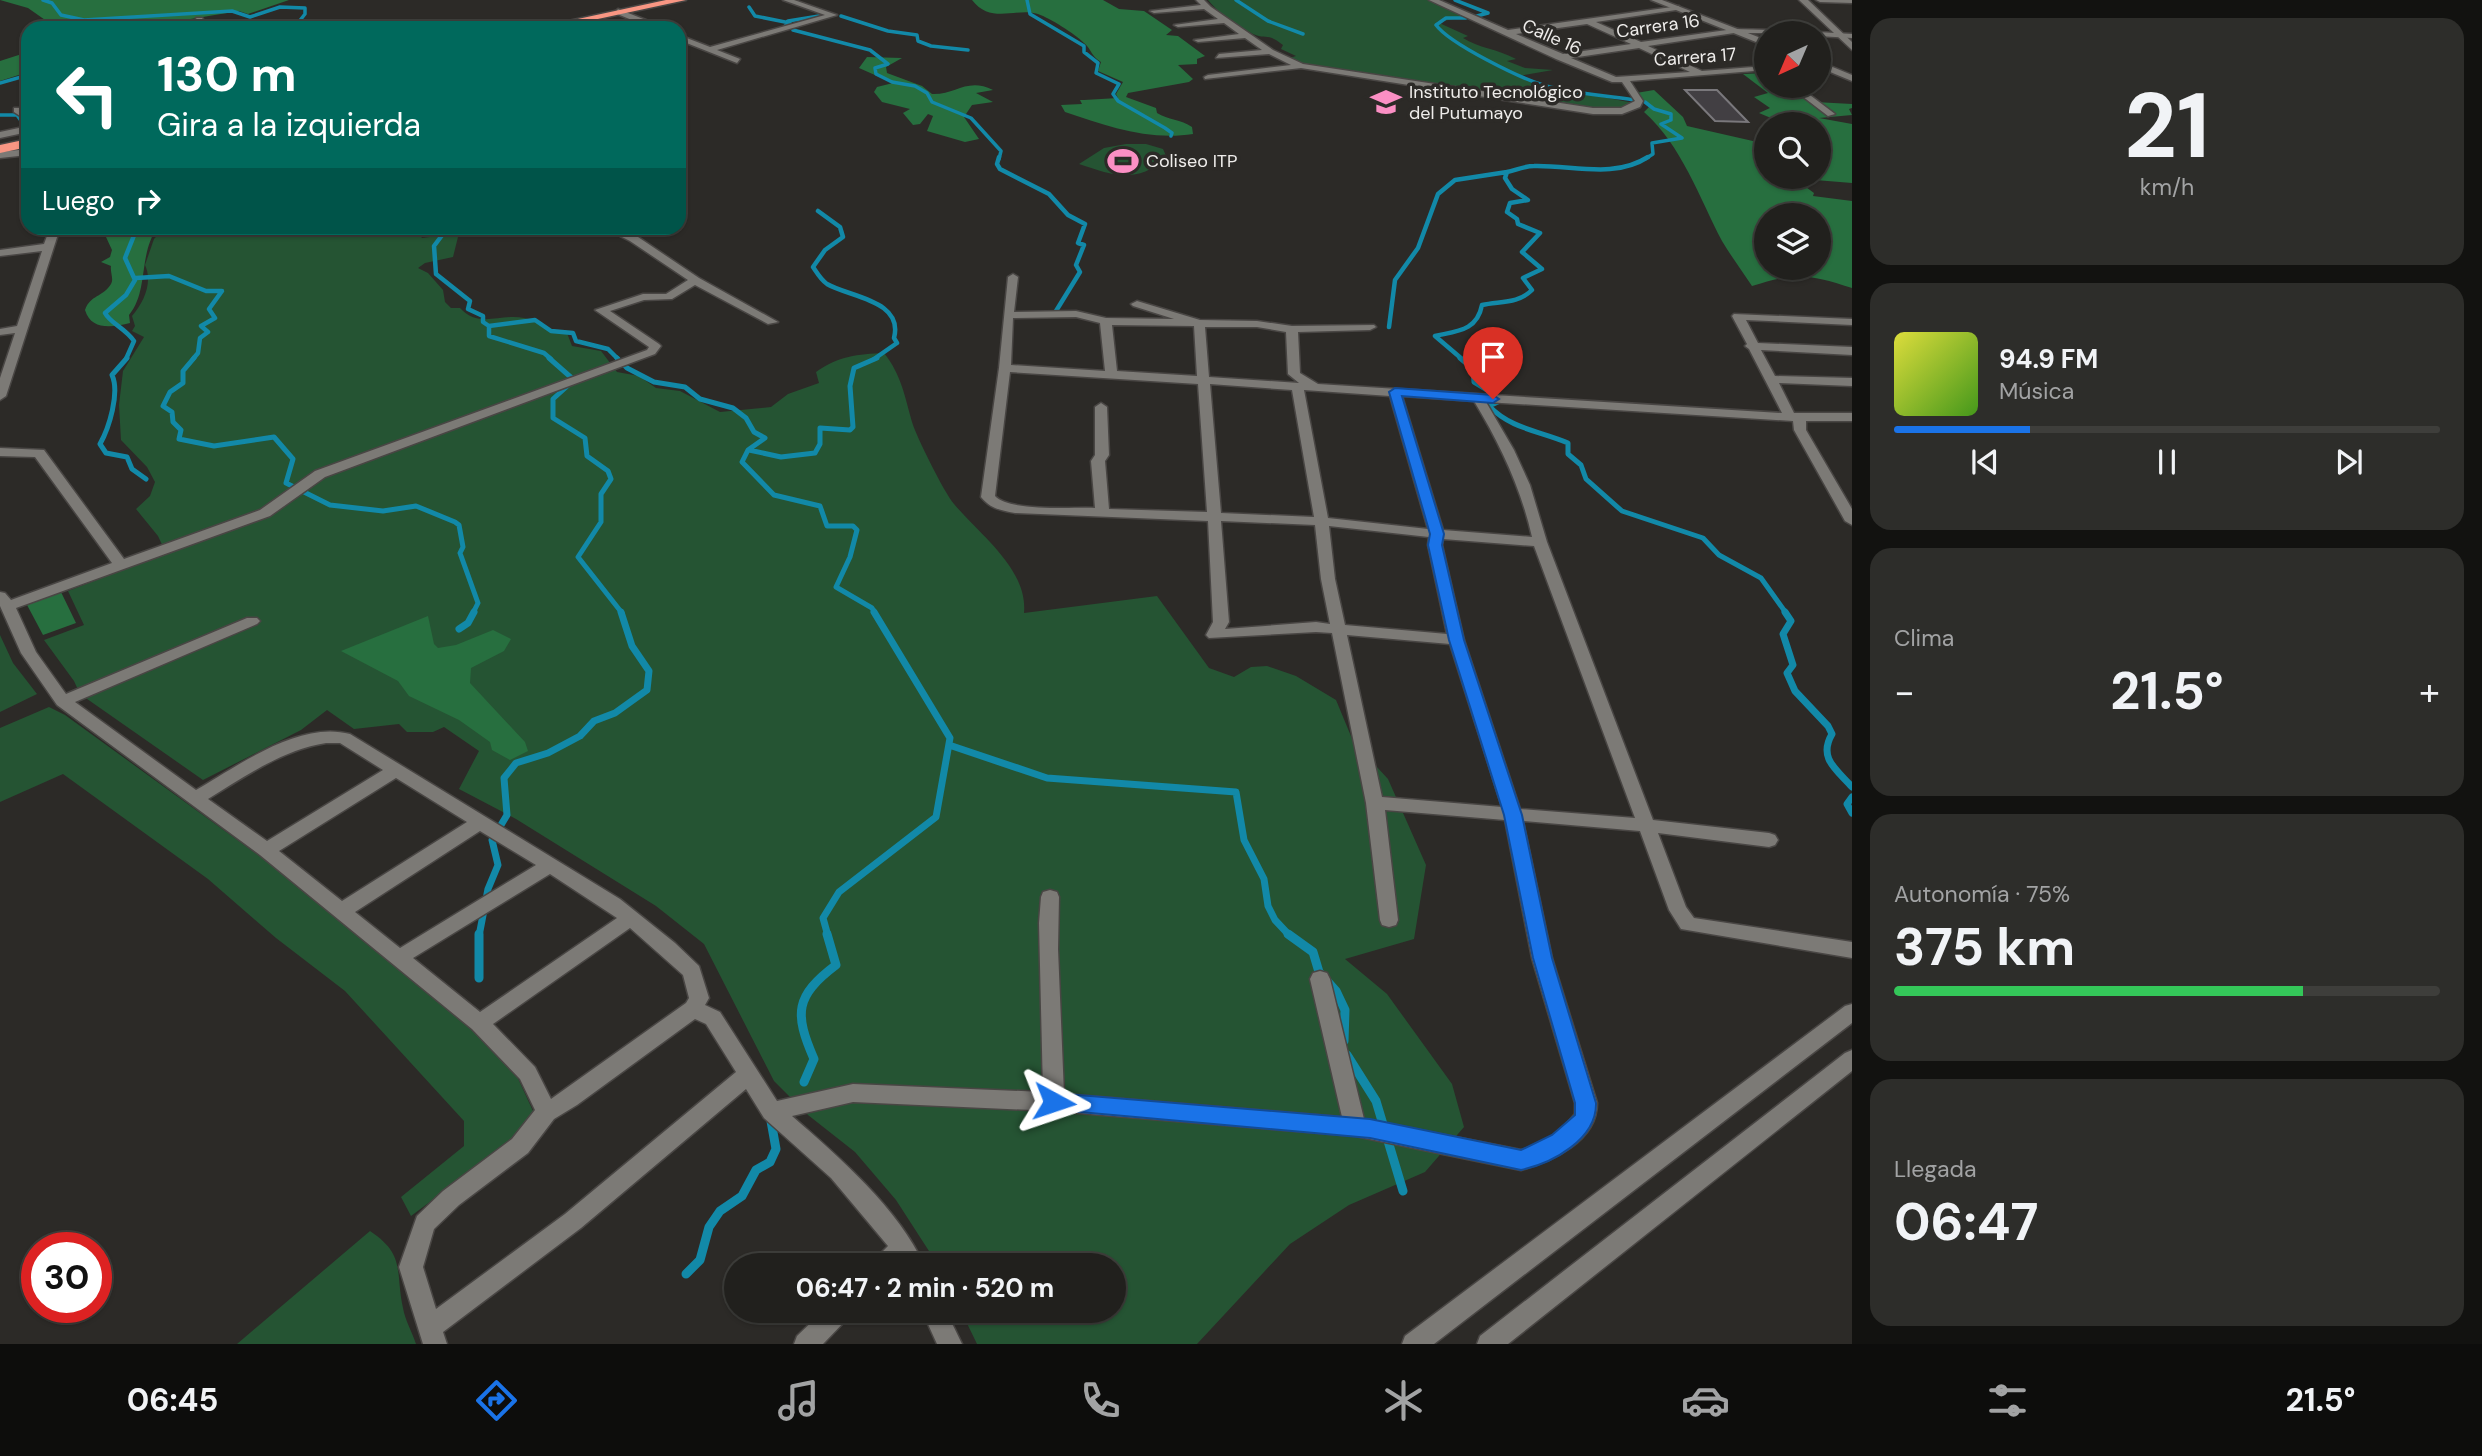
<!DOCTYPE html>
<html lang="es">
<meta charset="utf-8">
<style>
body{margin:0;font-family:"DM Sans",sans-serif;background:#2d2d2a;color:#f1f3f6;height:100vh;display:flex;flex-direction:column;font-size:26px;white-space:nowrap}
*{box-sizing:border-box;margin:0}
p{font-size:23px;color:#a2a3a4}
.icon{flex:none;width:38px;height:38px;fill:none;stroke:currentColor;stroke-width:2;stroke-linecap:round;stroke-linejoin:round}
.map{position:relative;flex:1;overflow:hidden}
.drawer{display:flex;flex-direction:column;gap:18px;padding:18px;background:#121210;width:630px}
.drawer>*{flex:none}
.top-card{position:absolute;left:21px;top:21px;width:665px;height:214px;border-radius:21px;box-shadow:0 2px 5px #0004,0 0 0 2px #3e3e3b;background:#00695c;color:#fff;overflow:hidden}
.needle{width:46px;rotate:224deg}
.tools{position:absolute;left:1754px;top:21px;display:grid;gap:14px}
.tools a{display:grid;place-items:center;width:77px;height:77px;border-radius:50%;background:#21201d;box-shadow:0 2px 5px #0004,0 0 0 2px #3e3e3b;font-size:35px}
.speed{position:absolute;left:21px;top:1232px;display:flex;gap:14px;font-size:35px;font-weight:700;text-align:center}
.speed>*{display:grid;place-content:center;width:91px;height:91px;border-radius:50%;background:#21201d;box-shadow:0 2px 5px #0004,0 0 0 2px #3e3e3b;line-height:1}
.speed .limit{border:10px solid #d22;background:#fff;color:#111}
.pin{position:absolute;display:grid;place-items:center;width:60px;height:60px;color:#fff;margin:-72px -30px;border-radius:50% 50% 50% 0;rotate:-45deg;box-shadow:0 0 7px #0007}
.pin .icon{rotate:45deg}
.me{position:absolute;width:77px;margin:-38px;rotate:95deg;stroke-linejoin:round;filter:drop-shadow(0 0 5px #0008)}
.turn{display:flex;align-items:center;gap:24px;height:147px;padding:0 21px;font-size:32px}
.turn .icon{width:91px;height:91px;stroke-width:2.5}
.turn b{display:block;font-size:49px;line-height:60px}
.then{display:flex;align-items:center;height:66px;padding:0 21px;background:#0003;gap:14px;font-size:26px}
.big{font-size:52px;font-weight:700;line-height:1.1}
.drawer .widget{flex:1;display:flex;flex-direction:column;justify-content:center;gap:10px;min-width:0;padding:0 24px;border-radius:21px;background:#2d2d2a}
.drawer .dial{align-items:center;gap:0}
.dial b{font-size:91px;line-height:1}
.song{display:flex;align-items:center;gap:21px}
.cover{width:84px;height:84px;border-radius:10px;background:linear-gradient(135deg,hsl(60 70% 55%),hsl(100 70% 35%))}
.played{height:7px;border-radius:4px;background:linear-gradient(90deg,#1a73e8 25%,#3e3e3b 25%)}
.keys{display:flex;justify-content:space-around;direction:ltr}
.heat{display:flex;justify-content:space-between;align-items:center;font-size:38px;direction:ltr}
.charge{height:10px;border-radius:5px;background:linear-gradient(90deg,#34c759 75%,#3e3e3b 0)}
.trip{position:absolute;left:724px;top:1253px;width:402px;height:70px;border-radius:35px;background:#21201d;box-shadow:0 2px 5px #0004,0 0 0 2px #3e3e3b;font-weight:700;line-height:70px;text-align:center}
.menu{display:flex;height:112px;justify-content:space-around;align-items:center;background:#0d0d0c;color:#a2a3a4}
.menu .icon{width:49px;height:49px}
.menu .on{color:#1a73e8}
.menu b{font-size:32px;color:#f1f3f6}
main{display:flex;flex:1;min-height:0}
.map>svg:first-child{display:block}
</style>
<main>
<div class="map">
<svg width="1852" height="1344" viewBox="0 0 1852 1344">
<rect width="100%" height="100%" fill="#2c2a27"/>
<path fill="#255433" d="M1208,0H1430L1466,17L1437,22L1468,36L1463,38C1478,48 1498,49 1516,59L1507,61L1525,68L1553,70L1518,76L1538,85L1634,103L1622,108H1585L1306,66L1287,59L1296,56L1281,49L1283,45C1267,32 1266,40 1253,34C1238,26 1218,13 1208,0Z
M1126,144H1146L1163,149L1167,158C1135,184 1115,176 1079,164L1104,148Z
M164,228H426L419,233L422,238L459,233L453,257L425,263L418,268L428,273L443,290L445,302L451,308H460C479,329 501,313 524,318C541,322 548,333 567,333L572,346L601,351L617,372L639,376L656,388L680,391L720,412L771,407L788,394L819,383L816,372C838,356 858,354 884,353C901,374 905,397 912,422C917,438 944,492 954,504C980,535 1028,569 1024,613L1157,596L1209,668L1234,677L1251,667L1267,666L1296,676L1336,700L1353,741L1388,779L1426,865L1414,939L1345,959L1387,994L1452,1084L1464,1127L1425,1172L1349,1205L1290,1244L1197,1344H977L961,1311H1115V1265H938L896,1200L855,1152L808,1115L774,1081L704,944L656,906L516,819L459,789L479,751L444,727L433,732H407L399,724L354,729L327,710L301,730L203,780L80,694L74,681L44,640L84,625L68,591L166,553L158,536L136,509L150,496L155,482L147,467L121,440L119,405L123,371L144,337L132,331L135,326L132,316C144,302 153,282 145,265L154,239Z
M0,635L13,663L37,694L0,712Z
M49,707L65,715L305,889L433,992L489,1044L516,1074L533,1111L529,1128L411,1216L401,1197L464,1146V1121L345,991L276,938L208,879L63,774L0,802V728Z
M370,1231C406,1255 395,1271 403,1308C405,1320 412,1332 416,1344H237Z"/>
<path fill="#276f3f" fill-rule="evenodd" d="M0,0H289L248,14L239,11L136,28H69L74,22H48L28,8Z
M972,0H1103L1119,9L1144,11L1172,30L1166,35L1178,36L1205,56L1197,59V64L1178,65L1193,79L1189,82L1128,93L1126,97L1156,108L1157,113C1168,120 1181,119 1192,127L1193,134C1149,141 1106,126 1065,112L1061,105L1082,104L1080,100H1084L1118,98L1116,94L1123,82L1098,71L1101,62C1091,56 1092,50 1084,43C1075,34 1050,18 1038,14C1017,7 991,25 972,0Z
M28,52V72L0,81V61Z
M867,57L902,58L886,67L887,73L922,86L932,94C956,95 967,77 993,90L976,93L993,102L972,105L964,117L979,139L965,142L927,131L933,116L928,114L920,124L913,125L903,113L910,109L882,102L874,92L877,87L893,83L859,68Z
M1766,73V86H1790L1815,102L1852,104V108L1849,109L1852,115L1819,118L1852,124V183L1803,179L1799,182L1814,193L1813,196L1852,201V288C1809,274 1795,272 1752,286C1742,271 1731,256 1722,241C1699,197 1682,146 1644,112L1649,107L1636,93L1654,90L1683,117L1687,126L1766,144V177H1818V160H1825L1818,144V124H1768L1778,121L1759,113L1770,108L1754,97L1768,93L1743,74ZM1766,215H1818V268H1766Z
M109,228H157C138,256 149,291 129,315L130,323C113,327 91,331 85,310C90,295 103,297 111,284C114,279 110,272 111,266L101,262L110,257L112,250L106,237L115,235L116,230Z
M61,592L76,623L43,635L26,603Z
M428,616L434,644L438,648L456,645L493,630L511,639L504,651L471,668L470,683L525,742L528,751L510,760L492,750L490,742L459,720L409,696L398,681L341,651Z"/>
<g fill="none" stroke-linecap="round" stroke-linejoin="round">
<path stroke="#1289a8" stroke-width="3.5" d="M43,0L52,3L61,15L84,20L232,11L250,17L280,7L305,8V14L294,28
M1027,0L1030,14L1084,46V52L1098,63L1096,73L1119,84L1113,94L1118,101L1165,128L1172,133L1171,136
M1236,0L1268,21L1303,34
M1455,0L1488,13L1477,16
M749,7L755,16L790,23L785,26
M841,16L888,31L917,35L918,41L931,46L968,50
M1466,18H1446L1436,25C1450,44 1520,78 1543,85C1572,94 1605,95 1634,100
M788,21L819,16
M793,30L870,50L888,64L875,68L876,74L892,82L915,86L927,93L932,102L971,118L1001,151L999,159
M0,83L28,75
M1645,102L1654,109L1671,114V120L1661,124L1682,138L1652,143L1653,154L1645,159
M0,115H17L26,128
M6,152L28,147"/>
<path stroke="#1289a8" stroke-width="4.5" d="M999,157L997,164L1000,169L1049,194L1068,215L1085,224L1078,243L1084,245L1076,265L1080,272L1056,311
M818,211L840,227L843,237L825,250L813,267C817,273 821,280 827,284C849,297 904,300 894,338L897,343L874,359
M444,228L446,230L434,246L436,274L470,301L468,309L483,316V322L489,326L535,320L551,331L573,333L576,341L608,349L618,359
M136,278L169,276L206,291H222L209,309L215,318L201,326L208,332L200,338L198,353L193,359
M489,326V336L544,353L551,359
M1389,327L1395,280L1418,248L1438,194L1455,180L1507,172
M126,359L134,341C125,328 110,323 105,313L126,295L135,280L125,258L137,228
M1462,359L1435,336C1457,331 1477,331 1482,305C1500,301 1518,304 1532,290L1523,278L1542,269L1522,252L1540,233L1518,224L1517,219L1507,212L1510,203L1528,200L1512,189L1505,178L1507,172C1516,170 1525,166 1534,166C1573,165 1614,179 1648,157"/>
<path stroke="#1289a8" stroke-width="5" d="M127,358L112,375C120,393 109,428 100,444L106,453L127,457L132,469L146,479
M194,358L183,371V383L170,392L163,406L172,412L173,422L181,430L179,439L214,446L274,437L293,459L286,483L330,505L383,511L416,506L455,522L459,525L463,547L460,553L478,603L473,613
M549,358L574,380L553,399V418L585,438L587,456L608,471L611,479L601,494V522L578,557L622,613
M617,358L627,368L654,382L685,387L700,399L733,408L746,418L754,432L765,438L748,450L742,462L774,495L820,506L827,526H853L857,530L850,557L836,587L872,608L875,613
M1460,358L1473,369L1474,382L1497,396L1498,402L1489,406C1511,429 1540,431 1568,443V454L1581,465L1586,479L1622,511L1703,538L1719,555L1761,578L1786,613
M749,450L781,457L815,453L820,444V428L850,430L853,427L850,386L854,368L877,358"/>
<path stroke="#1289a8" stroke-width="7" d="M1785,612L1791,621L1783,634L1793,665L1787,673L1795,691L1828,726L1832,734C1818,758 1836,769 1852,787
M459,629L468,623L474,612
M952,746L1047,778L1236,792L1244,840L1264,879L1268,906L1275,920L1290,936
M1852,797L1847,804L1852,813
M479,936L488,889L498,865L492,840L507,815L504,778L516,763L548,753L580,736L594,721L615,713L647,690L649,671L632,646L621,612
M828,936L823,918L839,892L936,817L950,738L874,612"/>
<path stroke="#1289a8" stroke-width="9" d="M1288,934L1313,952L1319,972L1336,991L1345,1010L1344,1041
M479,978V934
M1347,1055L1376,1101L1403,1191
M804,1082L814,1059C794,1013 795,996 836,965L827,934
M686,1274L700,1260L709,1227L720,1211L742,1196L756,1170L770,1162L776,1149L771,1121"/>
</g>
<path fill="#423f43" stroke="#7a787c" stroke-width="2" d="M1685,90H1717L1748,122L1715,121Z"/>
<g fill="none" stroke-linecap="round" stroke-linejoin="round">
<g stroke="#494644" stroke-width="3">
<path id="street" d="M783,0H794L837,15L717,50L740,59L737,63L679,40V35L710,47L825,15Z
M1196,0H1204L1211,7L1273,50L1303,64L1593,108H1621L1635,101L1622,82H1612L1556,59L1429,0H1439L1508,30L1679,6L1676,10L1596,22L1641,42L1734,29L1803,31L1807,33H1734L1648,46L1702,71L1766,66V70L1630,81L1643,101L1640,107L1622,114H1593L1301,68L1205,79L1204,77L1208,75L1291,65L1269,54L1216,58L1219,54L1262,50L1245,38L1198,42L1194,40L1239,34L1224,23L1178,27L1174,25L1218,19L1204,9L1154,13L1150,11L1201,5ZM1587,24L1631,44L1563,54L1516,34ZM1639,48L1690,72L1616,77L1571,58Z
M1816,0H1852V3L1820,2Z
M618,9L661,26L662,28H651L615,13Z
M196,18H202L210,28H202Z
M1818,32L1852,34V38L1818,36V33H1815Z
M1789,86H1798L1835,114L1828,116Z
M14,108H20L28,114V121L14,112Z
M28,126V132L0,138V132Z
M28,149V155L0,158V152Z
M50,228H60L6,396L0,400V378L15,333L0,335V329L17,326L42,251L0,256V250L44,244Z
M604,228H616L638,237L699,278L778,322L768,324L695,285L672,299L644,300L610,311L659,344L661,346L655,354L325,477L270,516L16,608L36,652L66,694L247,618H257L260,621L257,624L75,702L196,790C238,766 299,720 350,734L620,899L675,943L699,966L709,998L705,1005L720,1012L777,1101L853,1084L1043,1092L1039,923L1041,897L1043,892L1050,890L1057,892L1059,897L1058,949L1064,1094L1342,1117L1310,979L1313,973L1320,971L1327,973L1330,979L1364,1119L1521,1150C1543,1145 1561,1132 1575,1114V1103L1532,958L1505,820L1385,810L1398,920L1396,925L1389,927L1382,925L1380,920L1366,803L1332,633L1316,632L1209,638L1206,635L1213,622L1208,521L1015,513C1000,510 991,509 981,497L999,368L1008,277L1013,274L1018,277L1014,312L1076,311L1106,318L1174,319L1133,306L1131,304L1137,301L1200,320L1257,321L1292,326L1374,325L1376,327L1370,330L1298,332L1300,373L1318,384L1782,413L1749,349L1745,346L1747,344L1732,316L1734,314L1852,319V325L1746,320L1758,343L1852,347V355L1761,350L1775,376L1852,378V386L1779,383L1794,413H1852V421H1806V430L1852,509V525L1845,521L1794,430L1793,421L1486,402L1514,450L1530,485L1547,542L1653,820L1769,833L1775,835L1778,840L1775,845L1769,847L1658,833L1686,907L1694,918L1852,942V958L1681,929L1669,910L1640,831L1523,821L1552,958L1597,1103C1597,1141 1553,1161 1521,1170L1355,1136L1054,1111L853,1102L792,1116C838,1156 899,1209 924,1265H874L877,1257L888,1246L831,1178L764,1118L746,1089L581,1228L443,1332L447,1344H423L399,1267L417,1216L443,1191L512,1139L535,1110L520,1079L472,1029L260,855L57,705L21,653L0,606V592L5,593L11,600L112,563L35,457L0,456V448L44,450L124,559L260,510L315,471L647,350L649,347L595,310L643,294H666L688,280L630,241ZM1076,317L1100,323L1105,371L1011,365L1013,318ZM1112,325L1194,326L1197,376L1117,371ZM1205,327H1257L1286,332L1288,374L1299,383L1209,377ZM1010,372L1198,384L1207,512L1109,509L1105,461L1109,455L1107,407L1101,403L1095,407V455L1091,461L1095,508C1072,507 1010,512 995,496ZM1210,384L1292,390L1314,517L1221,513ZM1304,390L1390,396L1428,529L1328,518ZM1402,396L1474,401C1500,444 1521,488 1532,537L1443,530ZM1221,521L1315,525L1321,579L1330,624L1316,622L1225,629L1229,622ZM1329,526L1429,537L1428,545L1447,634L1345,625L1335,579ZM1443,539L1534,546L1635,818L1520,809L1464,640L1442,545ZM1347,635L1450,644L1502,807L1382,797ZM326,743H340L383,770L267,841L208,799C246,776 282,750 326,743ZM396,778L467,822L342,901L279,851ZM480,831L536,865L400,948L355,912ZM550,874L617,918L480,1012L413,958ZM630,928L683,975L689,998L686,1003L551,1099L535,1067L493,1024ZM695,1019L706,1024L736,1072L565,1214L436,1309L423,1267L434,1229L459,1205L528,1153L554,1119L577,1105Z
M1852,1004V1023L1434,1344H1402L1405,1336L1845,1006Z
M1852,1050V1071L1508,1344H1477L1480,1336L1845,1053Z
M823,1311H851L847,1319L823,1344H794L797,1336Z
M922,1311H946L962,1344H937Z"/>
</g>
<g stroke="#494644" stroke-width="3">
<path id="secondary" d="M1651,0H1662L1766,40V46Z
M1799,0H1808L1852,42V50Z
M1818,61L1852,75V81L1818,67Z"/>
</g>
<g stroke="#494644" stroke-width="3">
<path id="highway" d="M666,0H686L556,28H536Z
M28,139V147L0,153V145Z"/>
</g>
<use href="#street" fill="#7c7a76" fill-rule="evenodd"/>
<use href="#secondary" fill="#7c7a76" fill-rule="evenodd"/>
<use href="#highway" fill="#f89683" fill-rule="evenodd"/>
</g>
<path fill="#1a73e8" stroke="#114b97" stroke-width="2" d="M1395,388L1493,395L1499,399L1493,403L1402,396L1444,534L1442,545L1464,640L1522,815L1552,958L1596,1103C1597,1139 1553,1163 1521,1170L1370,1138L1046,1109L1043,1102L1046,1096L1054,1093L1370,1119L1521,1150L1552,1135L1575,1115V1103L1533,958L1504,815L1449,640L1428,545L1430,534L1389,392Z"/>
<defs>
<g id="university-bare" transform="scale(2.415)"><path d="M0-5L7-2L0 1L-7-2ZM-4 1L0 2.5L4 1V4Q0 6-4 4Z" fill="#fb8fc4" stroke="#2c2a27" stroke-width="2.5" paint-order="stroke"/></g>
<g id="stadium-bare" transform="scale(2.415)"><path d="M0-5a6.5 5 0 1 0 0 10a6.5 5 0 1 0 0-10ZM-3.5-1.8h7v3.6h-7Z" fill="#fb8fc4" stroke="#2c2a27" stroke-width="2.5" paint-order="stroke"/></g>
</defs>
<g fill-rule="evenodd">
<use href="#university-bare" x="1386" y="102"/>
<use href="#stadium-bare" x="1123" y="161"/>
</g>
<g text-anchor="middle" stroke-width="7" stroke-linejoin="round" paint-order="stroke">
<g font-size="18" fill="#eeecea" stroke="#2c2a27">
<text transform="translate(1658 26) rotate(-8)" y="6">Carrera 16</text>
<text transform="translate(1552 37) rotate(24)" y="6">Calle 16</text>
<text transform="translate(1695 57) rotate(-4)" y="6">Carrera 17</text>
</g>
<g font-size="18" fill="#eeecea" stroke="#2c2a27" text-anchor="start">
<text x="1409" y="98">Instituto Tecnológico<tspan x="1409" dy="21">del Putumayo</tspan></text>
<text x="1146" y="167">Coliseo ITP</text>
</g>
</g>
</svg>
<div class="tools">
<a><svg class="needle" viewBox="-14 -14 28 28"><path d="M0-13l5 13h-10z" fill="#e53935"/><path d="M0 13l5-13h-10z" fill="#a2a3a4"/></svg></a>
<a><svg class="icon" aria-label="search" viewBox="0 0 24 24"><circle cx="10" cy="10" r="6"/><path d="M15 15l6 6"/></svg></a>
<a><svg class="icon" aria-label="layers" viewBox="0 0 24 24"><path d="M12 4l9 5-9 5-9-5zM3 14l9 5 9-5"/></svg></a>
</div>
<div class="speed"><div class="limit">30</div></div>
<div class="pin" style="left:1493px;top:399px;background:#d93025"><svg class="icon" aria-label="arrive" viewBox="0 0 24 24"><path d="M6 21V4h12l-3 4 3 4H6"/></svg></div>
<svg class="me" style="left:1054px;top:1102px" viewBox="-20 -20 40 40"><path d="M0-17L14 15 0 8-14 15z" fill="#1a73e8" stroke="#fff" stroke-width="4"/></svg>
<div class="trip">06:47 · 2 min · 520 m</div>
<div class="top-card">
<div class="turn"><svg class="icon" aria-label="left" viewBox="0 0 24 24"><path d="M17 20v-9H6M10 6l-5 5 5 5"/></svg><div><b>130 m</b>Gira a la izquierda</div></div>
<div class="then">Luego<svg class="icon" aria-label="right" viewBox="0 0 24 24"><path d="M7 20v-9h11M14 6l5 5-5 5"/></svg></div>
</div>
</div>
<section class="drawer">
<div class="widget dial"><b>21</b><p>km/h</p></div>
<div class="widget">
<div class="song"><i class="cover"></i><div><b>94.9 FM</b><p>Música</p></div></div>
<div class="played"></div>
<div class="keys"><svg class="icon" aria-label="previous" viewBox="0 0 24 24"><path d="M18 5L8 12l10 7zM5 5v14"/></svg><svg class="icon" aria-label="pause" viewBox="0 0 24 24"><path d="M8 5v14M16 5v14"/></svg><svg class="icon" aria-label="next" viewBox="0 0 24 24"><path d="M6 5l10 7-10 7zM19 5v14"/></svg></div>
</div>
<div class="widget"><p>Clima</p>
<div class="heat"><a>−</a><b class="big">21.5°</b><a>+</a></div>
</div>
<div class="widget"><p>Autonomía · 75%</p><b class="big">375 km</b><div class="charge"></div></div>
<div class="widget"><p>Llegada</p><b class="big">06:47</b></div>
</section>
</main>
<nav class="menu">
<b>06:45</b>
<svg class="icon on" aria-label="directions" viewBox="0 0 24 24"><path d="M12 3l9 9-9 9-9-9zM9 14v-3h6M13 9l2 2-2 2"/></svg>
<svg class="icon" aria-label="music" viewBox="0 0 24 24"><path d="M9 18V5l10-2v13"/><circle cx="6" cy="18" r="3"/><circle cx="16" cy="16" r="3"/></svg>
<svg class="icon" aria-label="phone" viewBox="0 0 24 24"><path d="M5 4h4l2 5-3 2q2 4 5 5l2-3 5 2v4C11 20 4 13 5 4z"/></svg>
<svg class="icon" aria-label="climate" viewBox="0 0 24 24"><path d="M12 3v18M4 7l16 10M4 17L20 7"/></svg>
<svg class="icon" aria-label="car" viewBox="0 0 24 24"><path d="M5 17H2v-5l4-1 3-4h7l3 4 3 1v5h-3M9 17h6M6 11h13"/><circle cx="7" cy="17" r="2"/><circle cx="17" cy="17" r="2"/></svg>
<svg class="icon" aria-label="filters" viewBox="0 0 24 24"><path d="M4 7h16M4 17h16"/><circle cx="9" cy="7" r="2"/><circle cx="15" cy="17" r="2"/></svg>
<b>21.5°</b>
</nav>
